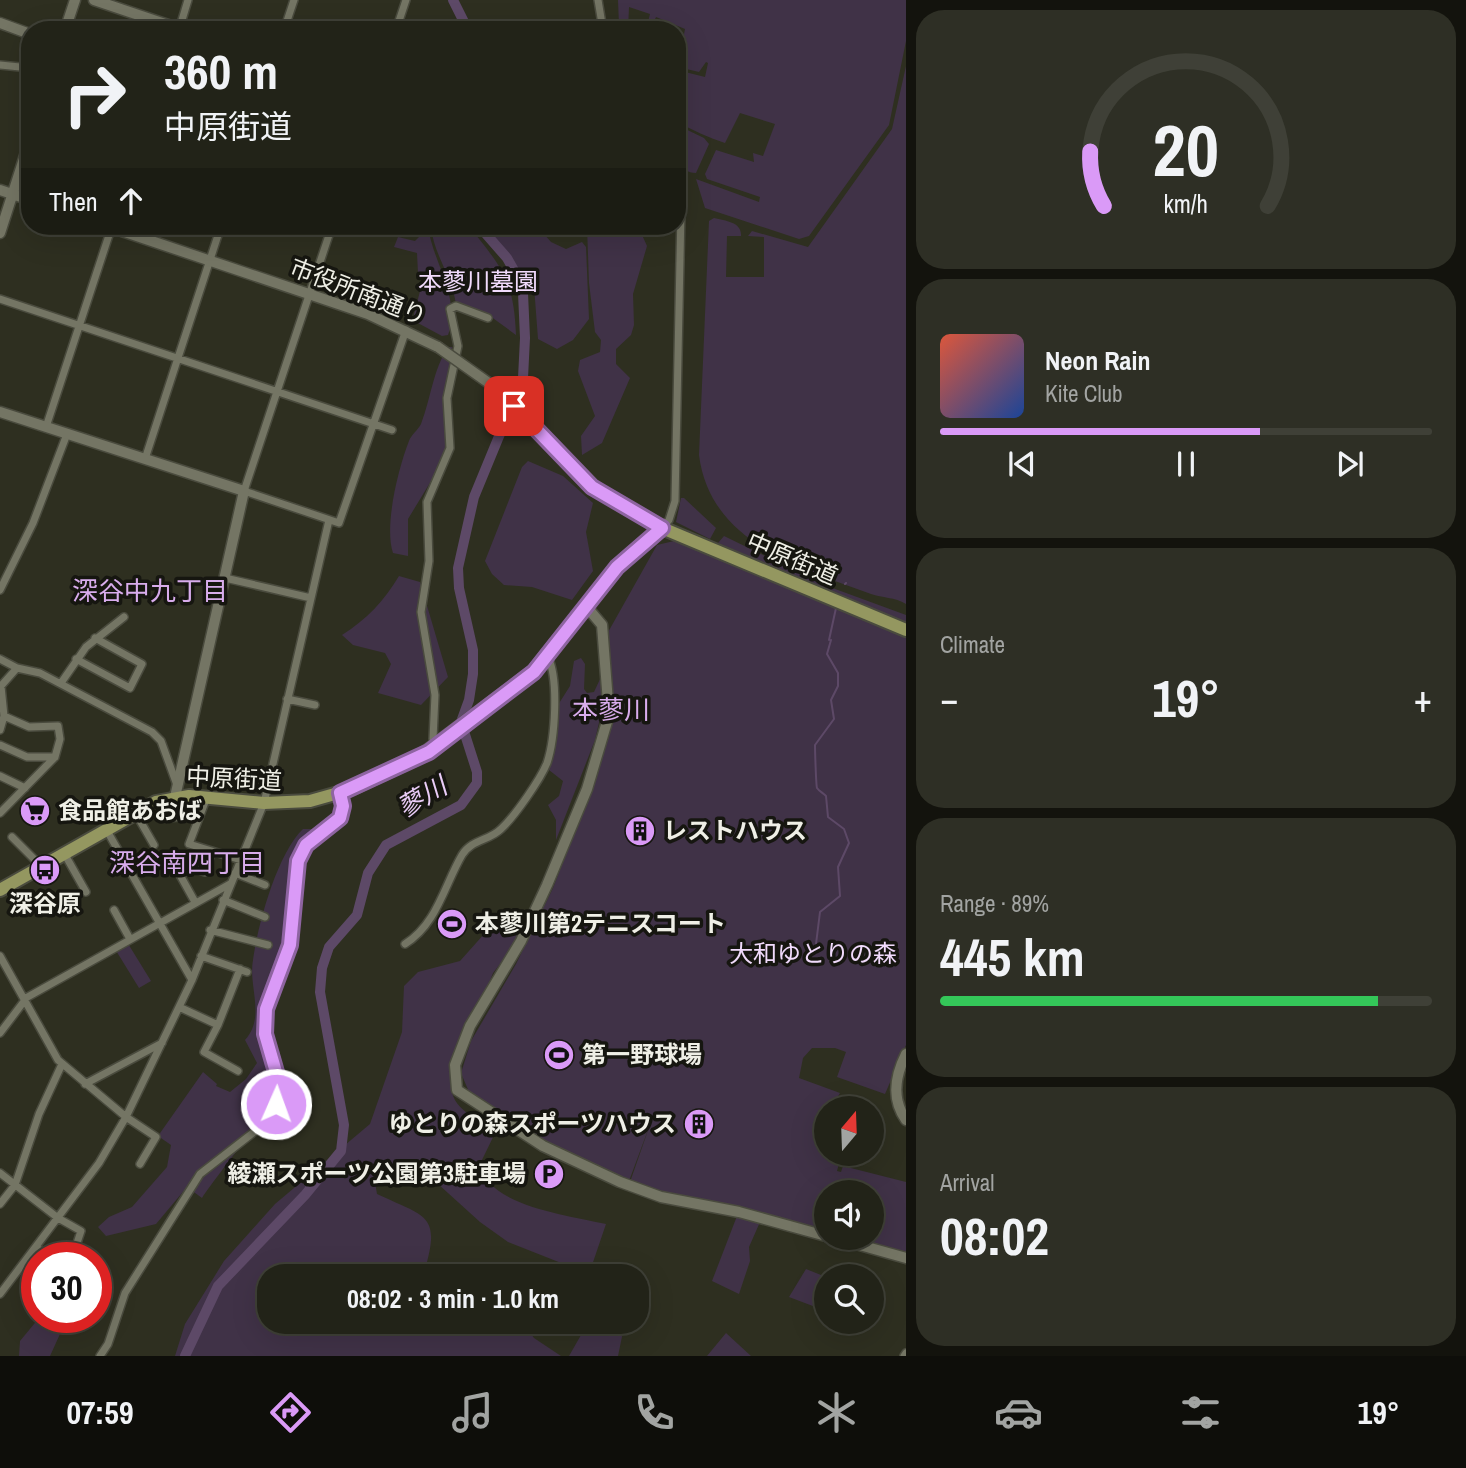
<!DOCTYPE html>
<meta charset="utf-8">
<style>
body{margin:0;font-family:"Archivo Narrow","Noto Sans JP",sans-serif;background:#2e2f25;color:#f1f3f6;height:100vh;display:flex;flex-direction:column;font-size:26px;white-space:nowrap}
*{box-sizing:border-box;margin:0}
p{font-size:23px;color:#a2a4a2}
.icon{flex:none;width:38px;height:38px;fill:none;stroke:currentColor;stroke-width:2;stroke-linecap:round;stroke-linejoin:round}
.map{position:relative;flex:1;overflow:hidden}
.drawer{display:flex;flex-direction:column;gap:10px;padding:10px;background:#13130d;width:560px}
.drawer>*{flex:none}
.hud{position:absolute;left:21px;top:21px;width:665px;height:214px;border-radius:28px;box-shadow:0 7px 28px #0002,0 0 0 2px #3f4037;background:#222318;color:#f1f3f6;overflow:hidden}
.needle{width:46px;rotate:19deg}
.fabs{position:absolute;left:814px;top:1096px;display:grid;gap:14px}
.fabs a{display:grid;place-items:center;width:70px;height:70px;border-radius:50%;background:#222318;box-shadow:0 7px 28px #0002,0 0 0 2px #3f4037;font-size:35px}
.speed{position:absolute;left:21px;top:1242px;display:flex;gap:14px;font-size:35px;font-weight:700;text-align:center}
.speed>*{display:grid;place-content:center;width:91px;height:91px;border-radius:50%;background:#222318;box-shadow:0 7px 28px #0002,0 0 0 2px #3f4037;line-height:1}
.speed .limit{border:10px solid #d22;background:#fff;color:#111}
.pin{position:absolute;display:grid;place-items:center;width:60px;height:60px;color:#fff;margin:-30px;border-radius:14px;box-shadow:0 4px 10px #0006}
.me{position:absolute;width:77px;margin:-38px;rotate:2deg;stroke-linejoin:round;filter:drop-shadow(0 0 5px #0008)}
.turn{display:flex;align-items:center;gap:24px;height:147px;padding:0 28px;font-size:32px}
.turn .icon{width:91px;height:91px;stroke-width:2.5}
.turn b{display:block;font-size:49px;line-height:60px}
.then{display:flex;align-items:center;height:66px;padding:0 28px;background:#0003;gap:14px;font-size:26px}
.big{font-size:52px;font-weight:700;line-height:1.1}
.drawer .card{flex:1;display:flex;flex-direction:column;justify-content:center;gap:10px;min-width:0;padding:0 24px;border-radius:28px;background:#2e2f25}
.drawer .dial{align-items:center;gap:0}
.dial svg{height:182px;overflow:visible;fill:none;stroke:#3f4037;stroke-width:7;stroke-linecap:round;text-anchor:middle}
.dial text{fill:#f1f3f6;stroke:none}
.song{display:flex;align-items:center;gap:21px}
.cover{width:84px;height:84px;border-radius:10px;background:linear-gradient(135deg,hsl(10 70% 55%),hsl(220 70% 35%))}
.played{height:7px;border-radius:4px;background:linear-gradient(90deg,#da9af7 65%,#3f4037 65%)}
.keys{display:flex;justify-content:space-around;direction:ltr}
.heat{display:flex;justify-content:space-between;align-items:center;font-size:38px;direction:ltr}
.charge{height:10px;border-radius:5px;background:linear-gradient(90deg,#34c759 89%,#3f4037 0)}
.trip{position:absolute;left:257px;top:1264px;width:392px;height:70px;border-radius:28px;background:#222318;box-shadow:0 7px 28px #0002,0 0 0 2px #3f4037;font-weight:700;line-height:70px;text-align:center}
.menu{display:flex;height:112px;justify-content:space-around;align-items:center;background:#0e0e0a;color:#a2a4a2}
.menu .icon{width:49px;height:49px}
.menu .selected{color:#da9af7}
.menu b{font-size:32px;color:#f1f3f6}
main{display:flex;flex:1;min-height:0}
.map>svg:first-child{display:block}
</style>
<main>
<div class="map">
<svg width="906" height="1356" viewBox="0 0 906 1356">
<rect width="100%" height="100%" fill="#2e2f20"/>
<path fill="#403247" d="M618,0H906V41L889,125L809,236L799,239L705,208L696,179L759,202L760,197L707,179L705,174L716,150L754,162L753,153L763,156L775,124L740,113L725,143C709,138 693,130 677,122V105L686,101L677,95V70L705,77L708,63L706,62L699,72L678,67L685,29L656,17L653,24L667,30H646L650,14L629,7L628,30L619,25Z
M906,66V604C895,597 882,598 871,594C798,567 710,542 699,455L709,221L714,218C726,221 742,222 741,236H727L726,277H764V237L748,236L752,231L808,247L892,129Z
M677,125L704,138L709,144L696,173C673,173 677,141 677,125Z
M421,226H428C432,261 462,299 448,335L442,336L416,322L413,318L424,276L418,273L417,253L394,247L398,237L415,241L419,237Z
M431,226H469C502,268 514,280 516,335L490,316L456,305C453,277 433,254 431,226Z
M480,226H537L551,242L566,249L582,242L586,247L589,319L573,340L557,349L538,339L534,286Z
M587,226H638L647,246L633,294L634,325L631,335L616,349V364L630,378L602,443L582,455L581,436L595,416L578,371L580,360L600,352L601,340L595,332L589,283Z
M448,347H452L445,452L442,463L408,519V556L393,553C384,526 398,469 409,441C411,435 418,430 421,424C431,398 433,370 448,347Z
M528,461L563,476L593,503L586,532L593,571L572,600L532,587L504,585L492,574L485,561L522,467Z
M681,498H684L716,528L710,539L676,522Z
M724,536L827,586L906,615V623L718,543Z
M674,541L906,636V1045L885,1094L837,1077L846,1052L835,1048H812L803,1058L799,1078L840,1093L831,1108H826L816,1144L826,1149V1153L841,1156L837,1171L841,1172L843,1166L906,1182V1254L843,1237H872V1192H826V1232L669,1195L630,1182L652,1119L629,1181L557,1148L469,1092L461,1073L471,1041L516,964L553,888L599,770L613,701L607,634L657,545Z
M399,576L420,582L448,677L421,705L378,693L391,664L385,653L353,645L342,635C367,619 384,601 399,576Z
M581,658L585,664L584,689L587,693L594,692L601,677L604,679V701L595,740L556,840V820L548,805L559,796L563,781L549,770L551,716L570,686L574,661Z
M303,829H316L268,1008C268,1018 266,1031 269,1041C274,1055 284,1065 282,1082C280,1098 216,1176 202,1198L187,1187L156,1224L106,1236L98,1227L109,1217L132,1207L167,1167L171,1145L158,1136L203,1072L217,1084L216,1086L230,1092L246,1079L257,1063L245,1040C266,1017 248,986 253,960C258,924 277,854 303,829Z
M510,928L518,932L514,946L493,973L451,1080C449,1110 475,1116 496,1131L481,1162C483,1168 485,1177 489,1182C510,1208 574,1217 606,1224L589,1274L508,1242L480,1222L416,1164L375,1182L377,1194C428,1218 442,1214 423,1276H270V1321H521L534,1338L561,1356H175L185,1324L224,1261L275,1204L370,1124L402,1032L404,986L418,972L460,961L485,933Z
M127,942L151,981L139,988L115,949Z
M737,1216L760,1222L749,1247L750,1261L739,1294L712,1281Z
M806,1269L826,1277V1311L789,1297Z
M39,1318H86L60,1334L50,1356H19L20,1341Z
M589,1321H619L624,1327L618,1356H569Z
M726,1333L751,1356H707Z"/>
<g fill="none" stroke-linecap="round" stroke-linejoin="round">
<path stroke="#5d4967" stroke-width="2" d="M845,584L846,583
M829,640L836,608
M816,944L820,912L840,896L838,867L849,843L844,829L828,817L826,796C823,793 819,791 817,788C816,785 815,750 815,745L834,719L831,700L838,686V673L827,654L831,640"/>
<path stroke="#5d4967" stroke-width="10" d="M453,0L468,30
M185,1356L218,1286L305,1195L341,1151L344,1125L320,992L322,968L329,947L357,915L368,873L386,845L461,805L477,783V772L461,722L469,700L473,674V650L459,588L458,568L474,497L523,378L525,338L523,293L516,274L507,258L479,226"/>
<g stroke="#4a4b3e" stroke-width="10">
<path id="minor" d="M598,0L603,30
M179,30L188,0
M284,30L294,0
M396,30L406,0
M0,65L30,68
M332,226L244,491L339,523L406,330
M0,299L392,430
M46,427L112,226
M145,459L221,226
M662,528L669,520L675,501L681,211L677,196
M225,578L311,598
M0,590L33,523L67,434
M0,659L17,668L40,673L152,732L161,741L177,785
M76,659L130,688L142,664L95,638
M61,683L86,647L124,617
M1,686L17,668
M287,699L315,705
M0,730L4,716L1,686
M0,745L27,757H55
M437,746L433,739L435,695L421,612L429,561L427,502L450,448L447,398L458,346L450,309L456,306L488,318
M0,776L25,788
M207,797L189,844L241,860
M135,812L154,845
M0,813L55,757L60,739L58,726L29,727L4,716
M167,818L200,815
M106,829L192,980
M12,837L41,866
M64,853L86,892
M235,873L265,885
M223,900L265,917
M195,902L180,875L193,868L205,872L212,851
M114,910L130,939
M210,930L268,945
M405,944C437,924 444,886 462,855C472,839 489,841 501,829C515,816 540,780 547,763C555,739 559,680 548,657
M0,956L58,1060L126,1117L156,1137L140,1164
M201,956L247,972
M24,999L230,884
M179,1007L218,1025L204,1052L238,1071
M218,1025L240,969
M0,1033L25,1000
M85,1084L162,1043
M0,1173L58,1218L81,1231L72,1258
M0,1204L15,1185L39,1114L62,1064
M36,1247L51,1258
M0,1294L99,1163L126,1117L192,980L264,803L329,520
M100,1356L108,1344L125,1293L200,1174L263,1125L276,1104L278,1079L265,1034L266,1009L290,945L297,861L306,845L339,818L343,806L340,793
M904,1356L906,1353"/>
</g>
<g stroke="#4a4b3e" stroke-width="13">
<path id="tertiary" d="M94,0L183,30
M0,23L30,34
M65,30L75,0
M0,190L30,200
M107,226L368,314L438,347
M0,233L30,140
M0,412L244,491L175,797
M578,474L618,503L662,528
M586,606L602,625L609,715L587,789L547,885L521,941L470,1026L455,1065L457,1090L543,1146L620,1182L661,1197L739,1212L826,1236
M906,1054C895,1076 891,1099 906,1120
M831,1237L906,1258"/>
</g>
<g stroke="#4a4b3e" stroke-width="16">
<path id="primary" d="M0,890L156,802L189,796L264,803L310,801L349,790L421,756L533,672L617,567L662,528L906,630"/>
</g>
<use href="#minor" stroke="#747564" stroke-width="7"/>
<use href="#tertiary" stroke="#747564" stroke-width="10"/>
<use href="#primary" stroke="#949760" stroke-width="12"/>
<g stroke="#4a4b3e" stroke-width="13" stroke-linecap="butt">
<path id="tertiary-bridge" d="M438,347L493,386L578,474"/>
</g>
<use href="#tertiary-bridge" stroke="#747564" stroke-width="10"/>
</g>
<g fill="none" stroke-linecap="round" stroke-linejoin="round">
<g stroke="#8e64a1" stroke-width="18">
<path id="route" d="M276,1104L278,1079L265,1034L266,1009L290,945L298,861L306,845L340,818L343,806L340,793L429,752L534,672L617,567L662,528L592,487L514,406"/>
</g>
<use href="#route" stroke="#da9af7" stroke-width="12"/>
</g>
<defs>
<g id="supermarket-disc" transform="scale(1.575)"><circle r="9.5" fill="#da9af7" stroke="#161610"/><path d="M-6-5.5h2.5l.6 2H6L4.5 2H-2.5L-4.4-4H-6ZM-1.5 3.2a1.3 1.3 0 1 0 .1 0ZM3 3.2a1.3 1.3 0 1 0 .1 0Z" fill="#111"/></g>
<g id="building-disc" transform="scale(1.575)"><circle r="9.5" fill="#da9af7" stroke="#161610"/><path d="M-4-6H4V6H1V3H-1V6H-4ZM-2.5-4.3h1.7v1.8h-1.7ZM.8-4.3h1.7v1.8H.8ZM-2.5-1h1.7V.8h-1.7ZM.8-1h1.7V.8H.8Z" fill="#111"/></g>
<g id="bus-disc" transform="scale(1.575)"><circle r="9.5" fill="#da9af7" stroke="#161610"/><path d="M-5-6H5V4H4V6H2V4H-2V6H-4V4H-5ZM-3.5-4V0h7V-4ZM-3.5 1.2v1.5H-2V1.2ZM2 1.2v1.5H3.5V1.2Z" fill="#111"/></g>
<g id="stadium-disc" transform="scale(1.575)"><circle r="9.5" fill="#da9af7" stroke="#161610"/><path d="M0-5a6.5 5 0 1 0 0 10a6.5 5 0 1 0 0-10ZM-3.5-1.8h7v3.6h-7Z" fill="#111"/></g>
<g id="parking-disc" transform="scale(1.575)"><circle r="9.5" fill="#da9af7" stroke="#161610"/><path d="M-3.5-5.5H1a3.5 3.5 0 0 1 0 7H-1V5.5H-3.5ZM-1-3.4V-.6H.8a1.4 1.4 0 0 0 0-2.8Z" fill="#111"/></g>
</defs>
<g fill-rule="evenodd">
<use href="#supermarket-disc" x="35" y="811"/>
<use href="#building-disc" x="640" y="831"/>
<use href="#bus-disc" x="45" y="870"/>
<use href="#stadium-disc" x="452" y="924"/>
<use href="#stadium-disc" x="559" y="1055"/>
<use href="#building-disc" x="699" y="1124"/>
<use href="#parking-disc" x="549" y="1174"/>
</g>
<g text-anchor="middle" stroke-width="7" stroke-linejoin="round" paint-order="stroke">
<g font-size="24" fill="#f1dbfc" stroke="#161610">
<text x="478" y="290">本蓼川墓園</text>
<text x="813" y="962">大和ゆとりの森</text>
</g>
<g font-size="24" fill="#efefe6" stroke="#161610">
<text transform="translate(358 292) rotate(21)" y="8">市役所南通り</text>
<text transform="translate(792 559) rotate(23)" y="8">中原街道</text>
<text transform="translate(234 779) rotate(3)" y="8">中原街道</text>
</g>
<g font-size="24" font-weight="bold" fill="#efefe6" stroke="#161610" text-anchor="start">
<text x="58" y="819">食品館あおば</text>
<text x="663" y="839">レストハウス</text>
<text x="45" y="912" text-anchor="middle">深谷原</text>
<text x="475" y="932">本蓼川第2テニスコート</text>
<text x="582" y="1063">第一野球場</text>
<text x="676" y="1132" text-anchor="end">ゆとりの森スポーツハウス</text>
<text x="526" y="1182" text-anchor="end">綾瀬スポーツ公園第3駐車場</text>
</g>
<g font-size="26" fill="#d8acec" stroke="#161610">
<text x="150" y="600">深谷中九丁目</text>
<text x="611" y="719">本蓼川</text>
<text x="187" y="872">深谷南四丁目</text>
</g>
<g font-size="26" font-style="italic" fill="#eacdf8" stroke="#161610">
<text transform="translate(422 797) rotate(-31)" y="9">蓼川</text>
</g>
</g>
</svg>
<div class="fabs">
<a><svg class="needle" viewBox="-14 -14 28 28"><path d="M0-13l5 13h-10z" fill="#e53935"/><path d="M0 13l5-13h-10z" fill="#a2a4a2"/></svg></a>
<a><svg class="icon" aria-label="sound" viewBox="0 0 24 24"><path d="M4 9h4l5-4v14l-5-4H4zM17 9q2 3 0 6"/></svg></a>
<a><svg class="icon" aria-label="search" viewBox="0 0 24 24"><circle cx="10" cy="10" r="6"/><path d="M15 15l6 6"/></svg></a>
</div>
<div class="speed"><div class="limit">30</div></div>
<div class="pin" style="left:514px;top:406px;background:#d93025"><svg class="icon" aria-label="arrive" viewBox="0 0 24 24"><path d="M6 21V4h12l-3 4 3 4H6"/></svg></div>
<svg class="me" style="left:276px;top:1104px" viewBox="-20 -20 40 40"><circle r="17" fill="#da9af7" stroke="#fff" stroke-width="3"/><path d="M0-11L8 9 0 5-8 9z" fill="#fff"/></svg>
<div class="trip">08:02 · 3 min · 1.0 km</div>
<div class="hud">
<div class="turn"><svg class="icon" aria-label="right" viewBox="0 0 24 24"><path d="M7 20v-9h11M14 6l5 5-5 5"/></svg><div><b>360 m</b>中原街道</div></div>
<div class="then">Then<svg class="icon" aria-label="ahead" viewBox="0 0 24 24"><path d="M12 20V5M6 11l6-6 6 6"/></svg></div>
</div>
</div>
<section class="drawer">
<div class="card dial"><svg viewBox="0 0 100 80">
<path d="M14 69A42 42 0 1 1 86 69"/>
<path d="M14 69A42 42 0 0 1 8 45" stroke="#da9af7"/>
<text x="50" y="56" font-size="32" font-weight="700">20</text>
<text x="50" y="72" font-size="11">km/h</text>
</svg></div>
<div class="card">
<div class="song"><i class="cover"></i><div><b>Neon Rain</b><p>Kite Club</p></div></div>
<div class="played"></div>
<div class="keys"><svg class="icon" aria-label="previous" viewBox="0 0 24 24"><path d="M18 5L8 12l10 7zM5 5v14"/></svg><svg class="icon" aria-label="pause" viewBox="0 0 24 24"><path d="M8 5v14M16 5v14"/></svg><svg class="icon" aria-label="next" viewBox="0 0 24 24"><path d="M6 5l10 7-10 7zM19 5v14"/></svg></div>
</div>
<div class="card"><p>Climate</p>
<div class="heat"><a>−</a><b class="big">19°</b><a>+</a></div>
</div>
<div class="card"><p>Range · 89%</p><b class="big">445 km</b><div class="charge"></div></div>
<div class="card"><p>Arrival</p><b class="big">08:02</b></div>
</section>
</main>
<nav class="menu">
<b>07:59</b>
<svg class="icon selected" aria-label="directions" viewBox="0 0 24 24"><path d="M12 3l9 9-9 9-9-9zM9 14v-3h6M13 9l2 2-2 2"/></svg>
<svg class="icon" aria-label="music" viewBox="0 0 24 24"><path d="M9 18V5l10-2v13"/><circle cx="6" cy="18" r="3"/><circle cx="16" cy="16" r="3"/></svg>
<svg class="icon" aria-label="phone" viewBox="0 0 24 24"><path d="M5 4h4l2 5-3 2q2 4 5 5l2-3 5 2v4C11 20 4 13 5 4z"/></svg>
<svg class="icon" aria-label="climate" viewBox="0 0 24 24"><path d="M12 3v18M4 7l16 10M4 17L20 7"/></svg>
<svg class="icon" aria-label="car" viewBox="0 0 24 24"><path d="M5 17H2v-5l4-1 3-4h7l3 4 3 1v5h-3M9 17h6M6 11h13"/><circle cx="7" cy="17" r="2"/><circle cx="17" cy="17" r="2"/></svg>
<svg class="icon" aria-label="filters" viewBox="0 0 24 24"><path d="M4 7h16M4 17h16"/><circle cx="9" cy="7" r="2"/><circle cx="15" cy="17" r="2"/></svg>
<b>19°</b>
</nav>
